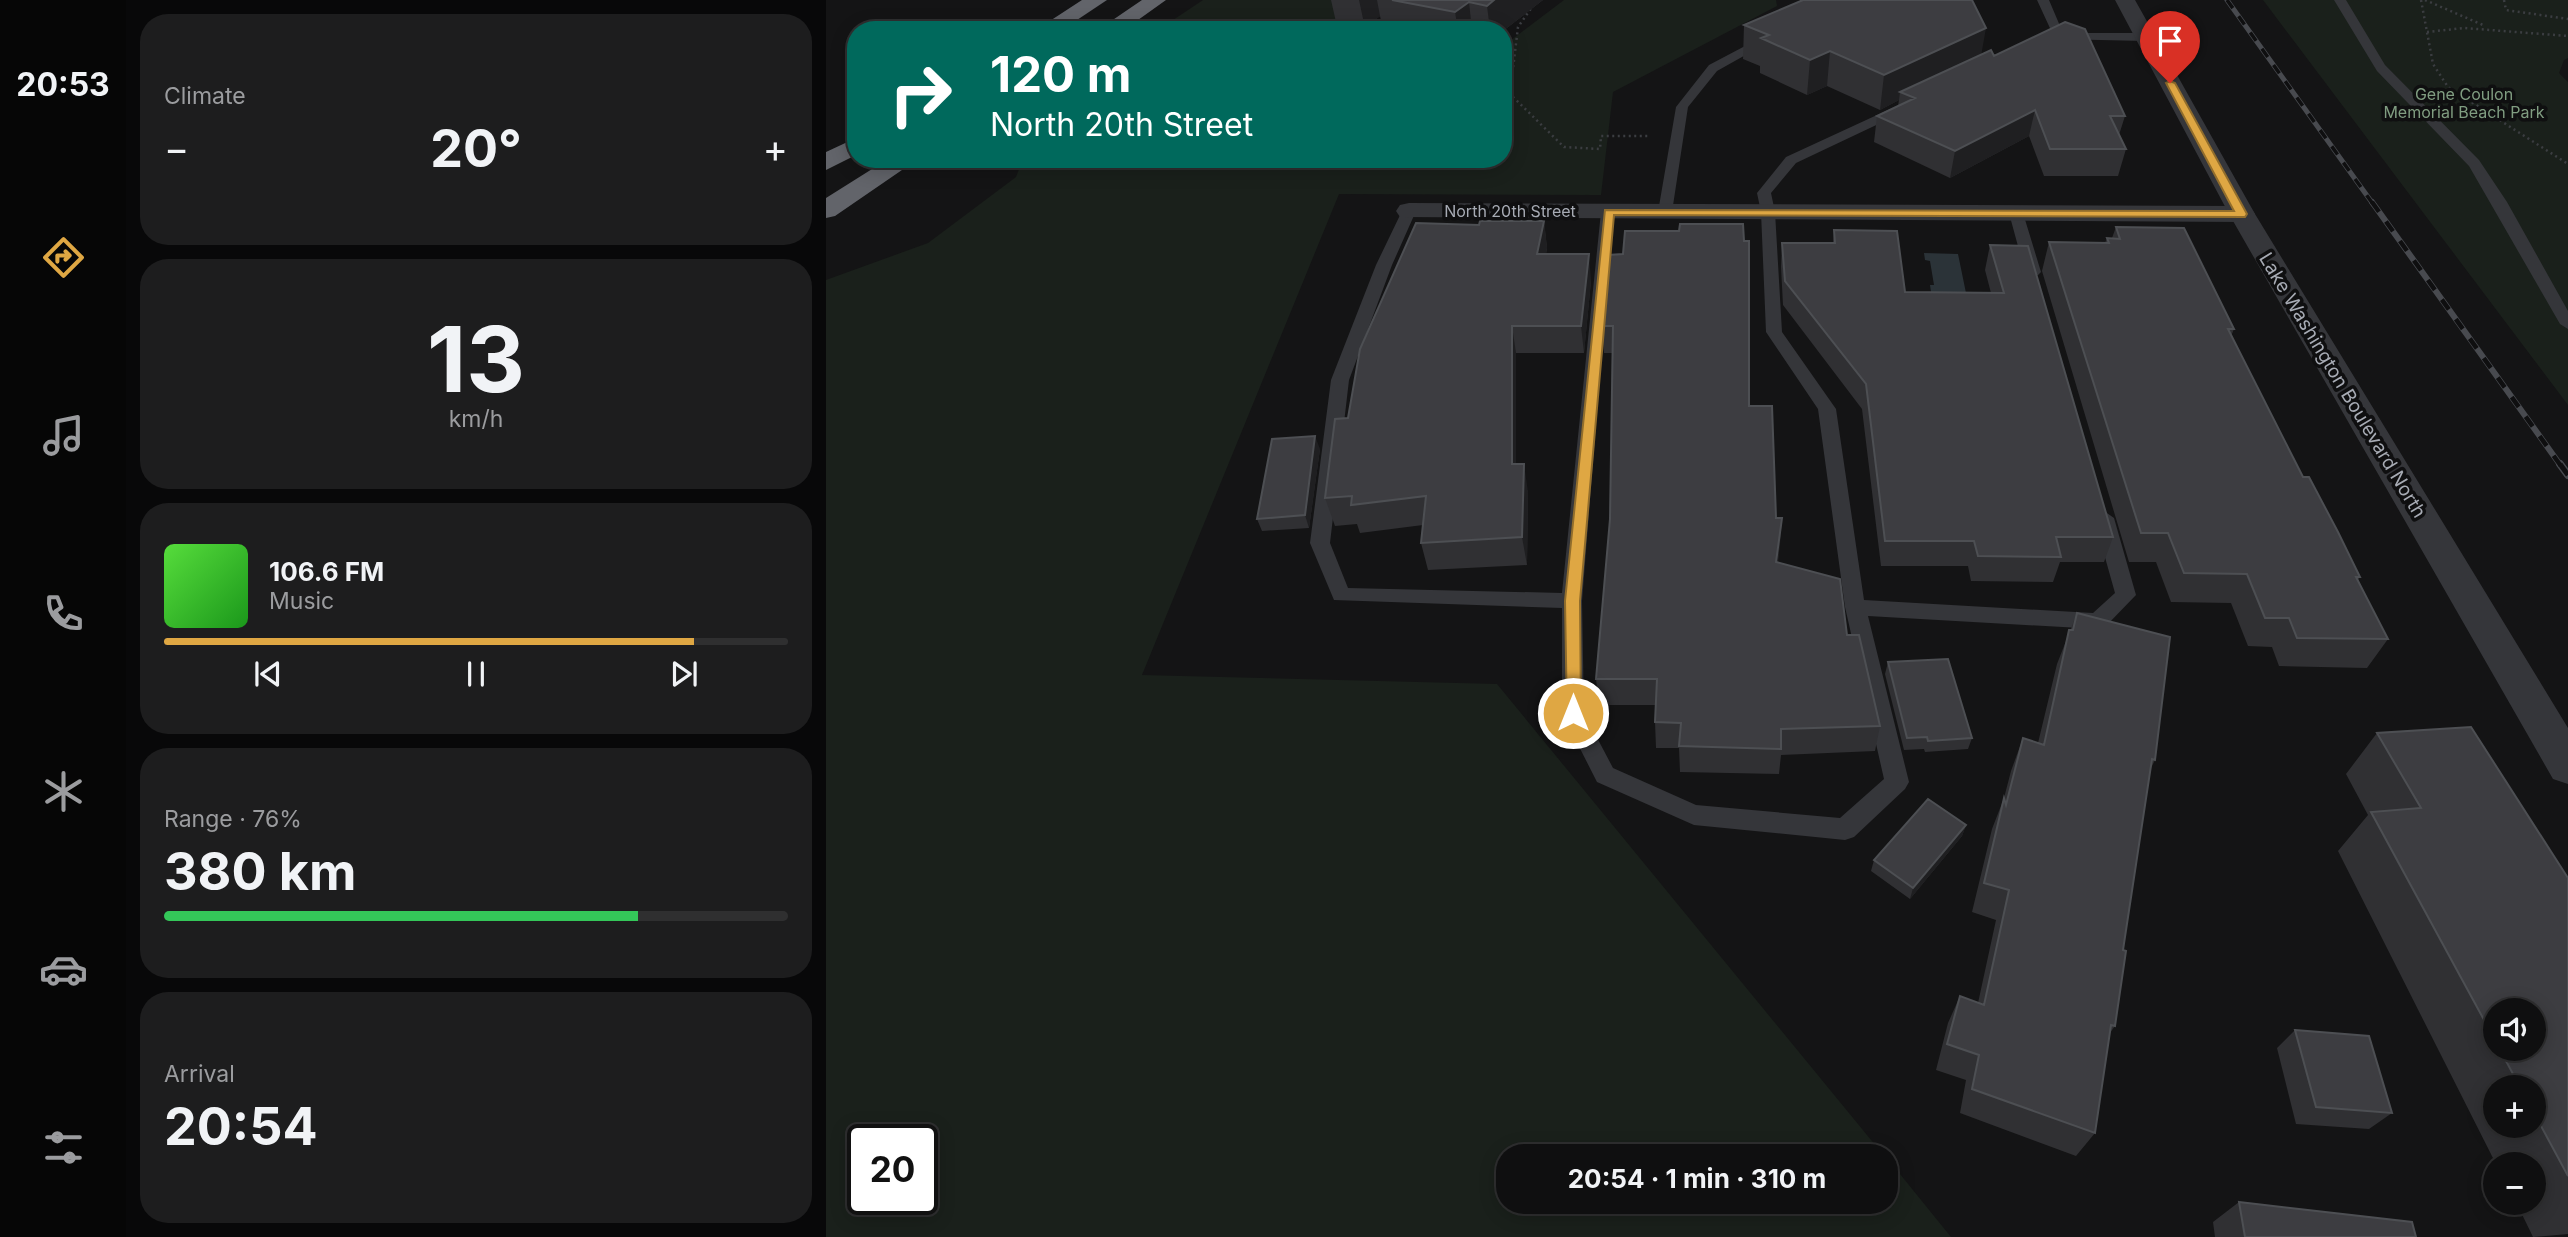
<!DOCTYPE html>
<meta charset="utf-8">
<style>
body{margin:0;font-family:Inter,sans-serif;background:#1d1d1e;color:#f1f3f6;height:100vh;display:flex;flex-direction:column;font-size:26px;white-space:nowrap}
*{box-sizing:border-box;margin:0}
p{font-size:23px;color:#9b9c9f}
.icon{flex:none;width:38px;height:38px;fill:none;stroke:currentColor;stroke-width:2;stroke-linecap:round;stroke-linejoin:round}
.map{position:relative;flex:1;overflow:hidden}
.side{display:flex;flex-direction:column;gap:14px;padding:14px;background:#080809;width:700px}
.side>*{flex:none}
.guide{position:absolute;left:21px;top:21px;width:665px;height:147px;border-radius:28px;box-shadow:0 4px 18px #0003,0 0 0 2px #2f2f30;background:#00695c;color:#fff;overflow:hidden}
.tools{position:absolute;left:1657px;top:998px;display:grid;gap:14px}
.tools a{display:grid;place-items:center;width:63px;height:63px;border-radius:50%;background:#0f0f10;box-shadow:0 4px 18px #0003,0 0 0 2px #2f2f30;font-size:35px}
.speed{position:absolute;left:21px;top:1124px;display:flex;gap:14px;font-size:35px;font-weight:700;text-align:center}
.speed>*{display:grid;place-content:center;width:91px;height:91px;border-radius:50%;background:#0f0f10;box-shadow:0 4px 18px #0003,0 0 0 2px #2f2f30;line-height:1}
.speed .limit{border:4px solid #111;border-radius:10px;background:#fff;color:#111}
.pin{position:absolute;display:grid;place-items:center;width:60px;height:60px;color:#fff;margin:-72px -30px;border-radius:50% 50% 50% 0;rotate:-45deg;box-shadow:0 0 7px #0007}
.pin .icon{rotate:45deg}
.me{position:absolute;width:77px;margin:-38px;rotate:0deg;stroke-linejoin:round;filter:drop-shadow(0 0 5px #0008)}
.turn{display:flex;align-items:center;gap:24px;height:147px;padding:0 28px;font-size:32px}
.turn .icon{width:91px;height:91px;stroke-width:2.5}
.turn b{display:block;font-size:49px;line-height:60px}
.big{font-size:52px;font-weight:700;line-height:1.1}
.side .tile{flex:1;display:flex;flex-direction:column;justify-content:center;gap:10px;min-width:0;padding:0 24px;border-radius:28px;background:#1d1d1e}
.side .dial{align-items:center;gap:0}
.dial b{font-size:91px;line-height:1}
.song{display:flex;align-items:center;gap:21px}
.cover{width:84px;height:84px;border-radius:10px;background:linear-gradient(135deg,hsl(110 70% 55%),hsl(120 70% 35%))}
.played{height:7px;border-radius:4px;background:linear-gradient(90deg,#dfa743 85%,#2f2f30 85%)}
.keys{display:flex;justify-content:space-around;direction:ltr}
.heat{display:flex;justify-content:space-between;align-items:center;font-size:38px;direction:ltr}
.charge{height:10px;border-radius:5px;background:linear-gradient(90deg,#34c759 76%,#2f2f30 0)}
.trip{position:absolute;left:670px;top:1144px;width:402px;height:70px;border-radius:28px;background:#0f0f10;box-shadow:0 4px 18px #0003,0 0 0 2px #2f2f30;font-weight:700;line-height:70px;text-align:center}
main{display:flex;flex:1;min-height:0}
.dock{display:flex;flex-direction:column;width:126px;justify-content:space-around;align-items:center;background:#060606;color:#9b9c9f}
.dock .icon{width:49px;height:49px}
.dock .active{color:#dfa743}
.dock b{font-size:32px;color:#f1f3f6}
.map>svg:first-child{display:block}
</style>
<main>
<nav class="dock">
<b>20:53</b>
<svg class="icon active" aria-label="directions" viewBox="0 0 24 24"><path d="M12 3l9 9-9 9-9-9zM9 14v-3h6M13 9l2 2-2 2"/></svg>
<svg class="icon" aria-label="music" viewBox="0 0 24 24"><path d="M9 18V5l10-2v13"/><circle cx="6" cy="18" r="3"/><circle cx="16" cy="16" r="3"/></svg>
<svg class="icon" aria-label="phone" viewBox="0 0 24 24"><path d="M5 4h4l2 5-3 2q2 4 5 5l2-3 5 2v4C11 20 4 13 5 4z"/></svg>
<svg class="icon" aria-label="climate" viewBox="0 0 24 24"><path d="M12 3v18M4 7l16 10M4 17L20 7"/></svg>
<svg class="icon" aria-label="car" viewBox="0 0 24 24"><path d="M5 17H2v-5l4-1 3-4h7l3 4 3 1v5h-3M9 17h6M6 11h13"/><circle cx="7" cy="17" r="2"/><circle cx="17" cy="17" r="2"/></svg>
<svg class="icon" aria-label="filters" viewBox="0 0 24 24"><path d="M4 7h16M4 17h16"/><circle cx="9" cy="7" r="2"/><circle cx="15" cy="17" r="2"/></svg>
</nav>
<section class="side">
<div class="tile"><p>Climate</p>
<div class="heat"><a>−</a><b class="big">20°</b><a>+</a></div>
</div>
<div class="tile dial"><b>13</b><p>km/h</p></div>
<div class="tile">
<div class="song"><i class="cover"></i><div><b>106.6 FM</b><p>Music</p></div></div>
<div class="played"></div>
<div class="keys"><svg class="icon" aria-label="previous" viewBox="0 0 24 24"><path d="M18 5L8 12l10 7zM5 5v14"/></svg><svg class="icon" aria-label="pause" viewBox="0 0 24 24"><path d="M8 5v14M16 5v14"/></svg><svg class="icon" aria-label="next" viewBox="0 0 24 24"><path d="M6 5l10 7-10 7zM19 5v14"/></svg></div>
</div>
<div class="tile"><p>Range · 76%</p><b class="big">380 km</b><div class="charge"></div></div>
<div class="tile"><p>Arrival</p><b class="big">20:54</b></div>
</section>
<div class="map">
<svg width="1742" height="1237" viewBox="0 0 1742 1237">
<rect width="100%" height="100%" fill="#141415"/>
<path fill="#1a201b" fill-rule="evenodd" d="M377,0H548L504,30H332Z
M738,0H950L951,6L787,92L775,195L513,194L316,675L671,684L1059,1157H682V1202H1060L1061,1158L1125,1237H0V280L102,243L190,177L197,159H677V46ZM37,1139H96V1199H37Z
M1437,0H1742V58L1738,60L1733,73L1742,82V405Z"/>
<path fill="#2b3338" d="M1098,253L1132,254L1140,293L1105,292L1104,285H1108L1104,261L1099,260Z"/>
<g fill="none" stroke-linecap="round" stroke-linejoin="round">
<path stroke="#3b3d41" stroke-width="2.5" stroke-dasharray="2 3.5" stroke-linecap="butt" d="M711,0L692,27L684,94L738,147L774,149L775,136H822
M1595,0L1607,64L1622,87L1742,164
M1599,0L1657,25
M1678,0L1680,10L1742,19
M1601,32L1638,28L1742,36"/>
<path fill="#35363a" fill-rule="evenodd" d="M581,0H594L554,30H540Z
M1211,0H1223L1237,33H1319L1325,37L1319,41L1229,39Z
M1508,0H1520L1559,65L1653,160L1681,202L1742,311V329L1734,324L1643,166L1551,71Z
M938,36L948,39L891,71L862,107L846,212L839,216L834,215L832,212L850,107L883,65Z
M1077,103L1082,104V110L970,163L945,193L949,212L956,332L1010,409L1038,600L1267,613L1289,593L1268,518L1278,511L1288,518L1310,595L1279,627L1272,629L1042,616L1083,782L1079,789L1028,837L1019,840L868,825L771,782L736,713V608L508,600L484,543L505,380L550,265L576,211L583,207L590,211L566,265L523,380L504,543L522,588L736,593L775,212L782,208L787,209L756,601L758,713L787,768L870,805L1014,818L1058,779L1019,607L992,409L940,332L935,212L931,193L960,157Z
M1190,209L1197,213L1215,272L1212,275L1207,277L1199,272L1183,213Z"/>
<path fill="#35363a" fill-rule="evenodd" d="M583,203L1416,206L1425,208L1429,214L1425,220L1416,222L574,217L570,211L574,205Z"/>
<path fill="#35363a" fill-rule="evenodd" d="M1289,0H1309L1429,214L1742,728V784L1727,779L1403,214Z"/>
<path fill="#62646a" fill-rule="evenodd" d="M256,0H281L236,30H210Z
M316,0H340L298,30H272Z
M30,138V155L0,170V152Z
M62,159H92L9,216L0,218V198Z"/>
<g stroke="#484a4f" stroke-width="5">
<path id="rail-far2" d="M1401,0L1547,204"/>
</g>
<g stroke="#484a4f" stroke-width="6">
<path id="rail-far1" d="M1546,202L1735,466"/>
</g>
<g stroke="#484a4f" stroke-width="8">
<path id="rail" d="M1734,464L1742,475"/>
</g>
<use href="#rail-far2" stroke="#0f0f10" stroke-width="3.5" stroke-dasharray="10" stroke-linecap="butt"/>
<use href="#rail-far1" stroke="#0f0f10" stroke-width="4.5" stroke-dasharray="12" stroke-linecap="butt"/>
<use href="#rail" stroke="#0f0f10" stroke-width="5" stroke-dasharray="16" stroke-linecap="butt"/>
</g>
<path fill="#303033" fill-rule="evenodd" d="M505,0H717L677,31L557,30L554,16L539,28L510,22Z
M918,25L1168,56L1299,116L1293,135L1300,149L1292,176H1218L1203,136L1124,178L1048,142L1051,116L1072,106L1073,100L1054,110L1001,86L981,95L934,73V66L917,59Z
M718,221L721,248L720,254L765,281L758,353H690V464L702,492L701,565L602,570L595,543L597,525L534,533L531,524L509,526L499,498L522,418Z
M1290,227L1408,329L1405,336L1477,477L1534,577L1532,580L1562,639L1541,668L1453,666L1446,647L1422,646L1405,603L1345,602L1330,562H1303L1216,271L1223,242L1279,243L1281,238H1286Z
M1008,230L1079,292L1165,293L1159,270L1164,245L1287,537L1278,562H1234L1227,582L1145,581L1142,566H1055L1036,409L957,305L955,267L956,243H1007Z
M782,255L923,406L950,518H956L952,562L1021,635L1054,726L1049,751L955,755L953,774L854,772L853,748H830L829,722L830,705H773L770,679L784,519L786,353H778L776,326Z
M494,449L483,528L436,531L431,519Z
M1251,613L1329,760L1324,770L1297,950L1289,1026L1283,1034L1269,1133L1250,1156L1134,1113L1140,1080L1110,1070L1122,1023L1134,996L1152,1003L1170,920L1146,912L1166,829L1178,798L1185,771L1197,738L1212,743L1231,664Z
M1062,662L1146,738L1142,749L1099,752L1098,749L1078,750L1059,674Z
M1551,733L1742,878V1234L1707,1237L1690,1202H1708V1164H1670L1512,851L1542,815L1520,774ZM1670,1010L1708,1048H1670ZM1670,1087H1708V1125H1670Z
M1140,825L1136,836L1084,899L1045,871L1048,860Z
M1469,1030L1566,1113L1543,1129L1470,1124L1451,1048Z
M1413,1202L1590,1237H1389L1387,1222Z"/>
<path fill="#1f1f21" d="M533,0H551L554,16L539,28Z
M668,0H717L677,31L664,30L661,6Z
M643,2L646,30H632L629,12Z
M1160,28L1154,62L1074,92L1073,100L1054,110L1058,75Z
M1004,51L1001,86L981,95L984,60Z
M1209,110L1203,136L1124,178L1129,151Z
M718,221L721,248L714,281L711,254Z
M763,254L765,281L758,353L755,326Z
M686,326L690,353V492L686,464Z
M489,436L494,449L483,528L479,515Z
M698,464L702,492L701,565L696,537Z
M956,518L954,545L948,589L950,562Z
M1140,825L1136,836L1084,899L1087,888Z"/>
<path fill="#3d3d41" stroke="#4d4f53" stroke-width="2" d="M566,0H668L661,6L643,2L629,12Z
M977,0H1146L1160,28L1058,75L1004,51L984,60L935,38L943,35L918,25Z
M1239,22L1259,29L1299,116H1284L1300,149H1224L1209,110L1129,151L1051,116L1089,98L1074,92L1165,50L1168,56Z
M654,221H718L711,254H763L755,326H686V464H698L696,537L595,543L600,496L525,505L526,496L499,498L509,419L522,418L534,349L590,223L653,225Z
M854,224H917L918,241H923V406H946L950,518H956L950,562L1014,579L1021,635H1033L1054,726L955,729V749L853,746L855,723L829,722L831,679H770L784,519L787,326H776L782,255L797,254L799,231H853Z
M1290,227L1358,228L1408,329H1402L1477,477H1483L1512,532L1534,577H1530L1562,639L1471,638L1463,618H1439L1421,574L1358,573L1342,533H1315L1223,242L1283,243L1281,238L1294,239Z
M1008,230L1071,231L1079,292L1178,293L1164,245L1202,246L1287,537H1230L1235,557L1152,556L1148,541H1059L1040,384L959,281L956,243H1009Z
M489,436L479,515L431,519L446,439Z
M1251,613L1344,637L1329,760L1326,759L1297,950L1300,951L1289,1026L1285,1025L1269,1133L1146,1089L1153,1055L1121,1044L1134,996L1158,1005L1183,890L1158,883L1178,798L1180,805L1197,738L1218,745L1243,630H1247Z
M1122,659L1146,738L1102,741L1101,737L1081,738L1062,662Z
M1645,727L1742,878V1176L1708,1113V1087H1694L1673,1048H1708V1010H1670V1042L1545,812L1595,808L1551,733Z
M1102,799L1140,825L1087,888L1048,860Z
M1469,1030L1543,1036L1566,1113L1490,1107Z
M1413,1202L1586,1222L1590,1237H1419Z"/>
<path fill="#dfa743" stroke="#916d2c" stroke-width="2" d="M1344,81L1349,83L1421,214L1419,217L788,215L754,601L755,713L753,717H741L739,601L779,210L1408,211L1340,83Z"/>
<g text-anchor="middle" stroke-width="7" stroke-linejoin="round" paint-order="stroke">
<g font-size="16" fill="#809d81" stroke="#0f0f10">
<text x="1638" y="100">Gene Coulon<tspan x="1638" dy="18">Memorial Beach Park</tspan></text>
</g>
<g font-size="16" fill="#a7abb4" stroke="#0f0f10">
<text x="684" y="217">North 20th Street</text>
</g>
<g font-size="19" fill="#a7abb4" stroke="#0f0f10">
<text transform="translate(1517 385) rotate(59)" y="7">Lake Washington Boulevard North</text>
</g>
</g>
</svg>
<div class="tools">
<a><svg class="icon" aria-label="sound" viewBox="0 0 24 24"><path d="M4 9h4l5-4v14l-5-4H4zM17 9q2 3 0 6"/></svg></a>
<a>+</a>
<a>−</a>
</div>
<div class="speed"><div class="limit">20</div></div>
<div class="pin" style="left:1344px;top:83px;background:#d93025"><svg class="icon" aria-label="arrive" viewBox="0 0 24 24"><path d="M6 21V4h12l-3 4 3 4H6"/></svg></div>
<svg class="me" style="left:747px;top:713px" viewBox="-20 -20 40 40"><circle r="17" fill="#dfa743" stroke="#fff" stroke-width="3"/><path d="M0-11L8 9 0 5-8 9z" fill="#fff"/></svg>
<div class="trip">20:54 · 1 min · 310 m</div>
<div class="guide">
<div class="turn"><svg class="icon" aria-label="right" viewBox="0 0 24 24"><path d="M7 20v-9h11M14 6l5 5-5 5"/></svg><div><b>120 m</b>North 20th Street</div></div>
</div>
</div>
</main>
